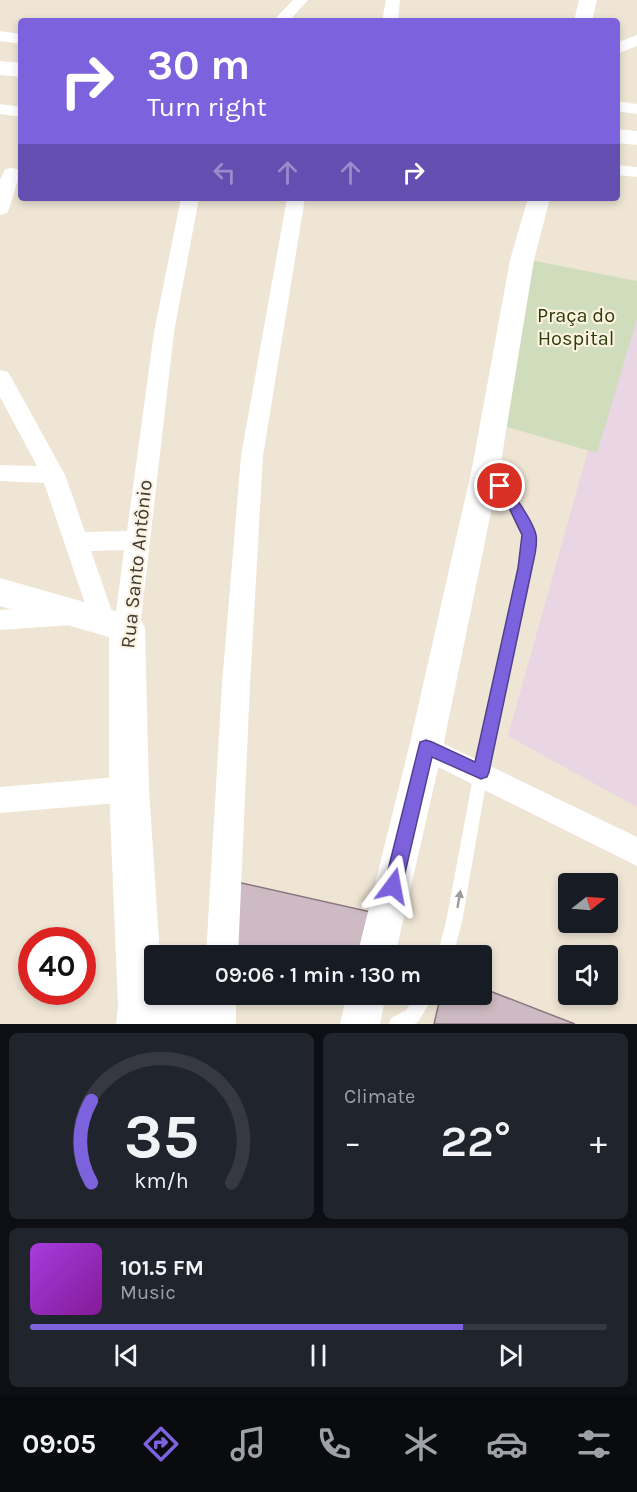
<!DOCTYPE html>
<meta charset="utf-8">
<style>
body{margin:0;font-family:Karla,sans-serif;background:#20242c;color:#f1f3f6;height:100vh;display:flex;flex-direction:column;font-size:22px;white-space:nowrap}
*{box-sizing:border-box;margin:0}
p{font-size:20px;color:#9ea1a6}
.icon{flex:none;width:33px;height:33px;fill:none;stroke:currentColor;stroke-width:2;stroke-linecap:round;stroke-linejoin:round}
.map{position:relative;height:1024px;overflow:hidden}
.sheet{display:flex;flex-direction:column;gap:9px;padding:9px;background:#0d0f14;flex:1}
.sheet>*{flex:none}
.guide{position:absolute;left:18px;top:18px;width:602px;height:183px;border-radius:6px;box-shadow:0 3px 9px #0003;background:#7d62dd;color:#fff;overflow:hidden}
.needle{width:39px;rotate:73deg}
.tools{position:absolute;left:558px;top:873px;display:grid;gap:12px}
.tools a{display:grid;place-items:center;width:60px;height:60px;border-radius:6px;background:#171b24;box-shadow:0 3px 9px #0003;font-size:30px}
.speed{position:absolute;left:18px;top:927px;display:flex;gap:12px;font-size:30px;font-weight:700;text-align:center}
.speed>*{display:grid;place-content:center;width:78px;height:78px;border-radius:50%;background:#171b24;box-shadow:0 3px 9px #0003;line-height:1}
.speed .limit{border:9px solid #d22;background:#fff;color:#111}
.pin{position:absolute;display:grid;place-items:center;width:51px;height:51px;color:#fff;margin:-26px;border:3px solid #fff;border-radius:50%;box-shadow:0 2px 6px #0007}
.me{position:absolute;width:66px;margin:-33px;rotate:13deg;stroke-linejoin:round;filter:drop-shadow(0 0 4px #0008)}
.turn{display:flex;align-items:center;gap:21px;height:126px;padding:0 30px;font-size:27px}
.turn .icon{width:78px;height:78px;stroke-width:2.5}
.turn b{display:block;font-size:42px;line-height:51px}
.lanes{display:flex;align-items:center;height:57px;padding:0 30px;background:#0003;justify-content:center;gap:30px;direction:ltr}
.lanes .off{opacity:.35}
.big{font-size:45px;font-weight:600;line-height:1.1}
.sheet .widget{flex:1;display:flex;flex-direction:column;justify-content:center;gap:9px;min-width:0;padding:0 21px;border-radius:9px;background:#20242c}
.sheet .dial{align-items:center;gap:0}
.dial svg{height:156px;overflow:visible;fill:none;stroke:#363941;stroke-width:7;stroke-linecap:round;text-anchor:middle}
.dial text{fill:#f1f3f6;stroke:none}
.song{display:flex;align-items:center;gap:18px}
.cover{width:72px;height:72px;border-radius:9px;background:linear-gradient(135deg,hsl(280 70% 55%),hsl(290 70% 35%))}
.played{height:6px;border-radius:3px;background:linear-gradient(90deg,#7d62dd 75%,#363941 75%)}
.keys{display:flex;justify-content:space-around;direction:ltr}
.heat{display:flex;justify-content:space-between;align-items:center;font-size:33px;direction:ltr}
.sheet .tiles{flex:1;display:grid;gap:9px;grid-template-columns:1fr 1fr}
.widget:last-child{grid-column:span 2}
.trip{position:absolute;left:144px;top:945px;width:348px;height:60px;border-radius:6px;background:#171b24;box-shadow:0 3px 9px #0003;font-weight:600;line-height:60px;text-align:center}
.tabs{display:flex;height:96px;justify-content:space-around;align-items:center;background:#090b0e;color:#9ea1a6}
.tabs .icon{width:42px;height:42px}
.tabs .current{color:#7d62dd}
.tabs b{font-size:27px;color:#f1f3f6}
.map>svg:first-child{display:block}
</style>
<div class="map">
<svg width="637" height="1024" viewBox="0 0 637 1024">
<rect width="100%" height="100%" fill="#eee5d4"/>
<path fill="#e9d5e4" d="M633,290L637,291V807L508,736Z"/>
<path fill="#cfddbc" d="M530,260L637,281V319L597,453L504,426Z"/>
<path fill="#cebac2" stroke="#88767d" stroke-width="1.5" d="M228,880L371,912L363,956H225Z
M482,988L575,1024H434L441,994H482Z"/>
<g fill="none" stroke-linecap="round" stroke-linejoin="round">
<path fill="#fff" fill-rule="evenodd" d="M488,466L492,467L518,502L535,535L531,568L488,772L462,922L453,956H437L446,922L474,772L519,568L523,535L509,507L482,470Z
M417,994H435L418,1022L414,1024H389L391,1018L406,1010Z"/>
<path fill="#fff" fill-rule="evenodd" d="M293,0H308L289,21H273Z
M386,0H400L398,21H382Z
M0,31L21,34V44L0,41Z
M637,35V46L616,54V43Z
M616,101L637,104V114L616,111Z
M0,104L21,107V117L0,114Z
M616,165L637,167V177L616,175Z
M11,168L17,169L20,173L9,209L7,213L0,215V180L5,169Z
M181,198H199L174,332L140,628L136,635L127,639L118,635L114,628L124,550L91,551L115,620L111,627L102,630L93,627L44,483L0,481V465L37,466L0,397V370L8,372L11,377L65,475L85,532L127,531L154,332Z
M287,198H305L263,456L250,684L238,956H206L222,684L241,456Z
M71,605L80,608L84,615L80,622L71,625L0,630V610Z
M426,735L637,837V866L416,756L412,747L416,738Z
M129,776L139,780L143,789L139,798L129,802L0,813V787Z
M204,994H236V1024H202Z"/>
<path fill="#fff" fill-rule="evenodd" d="M579,0H597L592,21H574Z
M528,198H550L534,260L500,468L443,747L395,956H357L409,747L472,468L510,260Z
M347,994H386L380,1024H340Z"/>
<path fill="#fff" fill-rule="evenodd" d="M0,578L140,618L145,628L149,789L160,956H154V994C180,994 200,998 223,1008L230,1024H116L118,1006L109,789V637L0,606Z"/>
<path fill="#fff" fill-rule="evenodd" d="M0,61L21,63V77L0,75Z
M616,129L637,131V145L616,143Z"/>
</g>
<defs><path id="oneway-solid" d="M-6-.8H1V-3.2L6.5 0L1 3.2V.8H-6Z" transform="scale(1.5)"/></defs>
<use fill="#9e9c9a" href="#oneway-solid" transform="translate(459 899) rotate(-80)"/>
<path fill="#7d62dd" stroke="#514090" stroke-width="1.5" d="M500,482C510,485 534,524 536,535C538,545 534,558 532,568L489,772L487,777L481,779L432,757L402,886L399,892L393,894L387,892L384,886L420,742L426,740L432,742L475,762L518,568L522,535L509,508L493,486Z"/>
<g text-anchor="middle" stroke-width="4.5" stroke-linejoin="round" paint-order="stroke">
<g font-size="20" fill="#2c3d08" stroke="#fcf2e1">
<text x="576" y="322">Praça do<tspan x="576" dy="23">Hospital</tspan></text>
</g>
<g font-size="20" fill="#3e3a34" stroke="#fcf2e1">
<text transform="translate(136 564) rotate(-84)" y="7">Rua Santo Antônio</text>
</g>
</g>
</svg>
<div class="tools">
<a><svg class="needle" viewBox="-14 -14 28 28"><path d="M0-13l5 13h-10z" fill="#e53935"/><path d="M0 13l5-13h-10z" fill="#9ea1a6"/></svg></a>
<a><svg class="icon" aria-label="sound" viewBox="0 0 24 24"><path d="M4 9h4l5-4v14l-5-4H4zM17 9q2 3 0 6"/></svg></a>
</div>
<div class="speed"><div class="limit">40</div></div>
<div class="pin" style="left:500px;top:486px;background:#d93025"><svg class="icon" aria-label="arrive" viewBox="0 0 24 24"><path d="M6 21V4h12l-3 4 3 4H6"/></svg></div>
<svg class="me" style="left:393px;top:886px" viewBox="-20 -20 40 40"><path d="M0-17L14 15 0 8-14 15z" fill="#7d62dd" stroke="#fff" stroke-width="4"/></svg>
<div class="trip">09:06 · 1 min · 130 m</div>
<div class="guide">
<div class="turn"><svg class="icon" aria-label="right" viewBox="0 0 24 24"><path d="M7 20v-9h11M14 6l5 5-5 5"/></svg><div><b>30 m</b>Turn right</div></div>
<div class="lanes"><svg class="icon off" aria-label="left" viewBox="0 0 24 24"><path d="M17 20v-9H6M10 6l-5 5 5 5"/></svg><svg class="icon off" aria-label="ahead" viewBox="0 0 24 24"><path d="M12 20V5M6 11l6-6 6 6"/></svg><svg class="icon off" aria-label="ahead" viewBox="0 0 24 24"><path d="M12 20V5M6 11l6-6 6 6"/></svg><svg class="icon" aria-label="right" viewBox="0 0 24 24"><path d="M7 20v-9h11M14 6l5 5-5 5"/></svg></div>
</div>
</div>
<section class="sheet">
<div class="tiles">
<div class="widget dial"><svg viewBox="0 0 100 80">
<path d="M14 69A42 42 0 1 1 86 69"/>
<path d="M14 69A42 42 0 0 1 14 27" stroke="#7d62dd"/>
<text x="50" y="56" font-size="32" font-weight="700">35</text>
<text x="50" y="72" font-size="11">km/h</text>
</svg></div>
<div class="widget"><p>Climate</p>
<div class="heat"><a>−</a><b class="big">22°</b><a>+</a></div>
</div>
<div class="widget">
<div class="song"><i class="cover"></i><div><b>101.5 FM</b><p>Music</p></div></div>
<div class="played"></div>
<div class="keys"><svg class="icon" aria-label="previous" viewBox="0 0 24 24"><path d="M18 5L8 12l10 7zM5 5v14"/></svg><svg class="icon" aria-label="pause" viewBox="0 0 24 24"><path d="M8 5v14M16 5v14"/></svg><svg class="icon" aria-label="next" viewBox="0 0 24 24"><path d="M6 5l10 7-10 7zM19 5v14"/></svg></div>
</div>
</div>
</section>
<nav class="tabs">
<b>09:05</b>
<svg class="icon current" aria-label="directions" viewBox="0 0 24 24"><path d="M12 3l9 9-9 9-9-9zM9 14v-3h6M13 9l2 2-2 2"/></svg>
<svg class="icon" aria-label="music" viewBox="0 0 24 24"><path d="M9 18V5l10-2v13"/><circle cx="6" cy="18" r="3"/><circle cx="16" cy="16" r="3"/></svg>
<svg class="icon" aria-label="phone" viewBox="0 0 24 24"><path d="M5 4h4l2 5-3 2q2 4 5 5l2-3 5 2v4C11 20 4 13 5 4z"/></svg>
<svg class="icon" aria-label="climate" viewBox="0 0 24 24"><path d="M12 3v18M4 7l16 10M4 17L20 7"/></svg>
<svg class="icon" aria-label="car" viewBox="0 0 24 24"><path d="M5 17H2v-5l4-1 3-4h7l3 4 3 1v5h-3M9 17h6M6 11h13"/><circle cx="7" cy="17" r="2"/><circle cx="17" cy="17" r="2"/></svg>
<svg class="icon" aria-label="filters" viewBox="0 0 24 24"><path d="M4 7h16M4 17h16"/><circle cx="9" cy="7" r="2"/><circle cx="15" cy="17" r="2"/></svg>
</nav>
